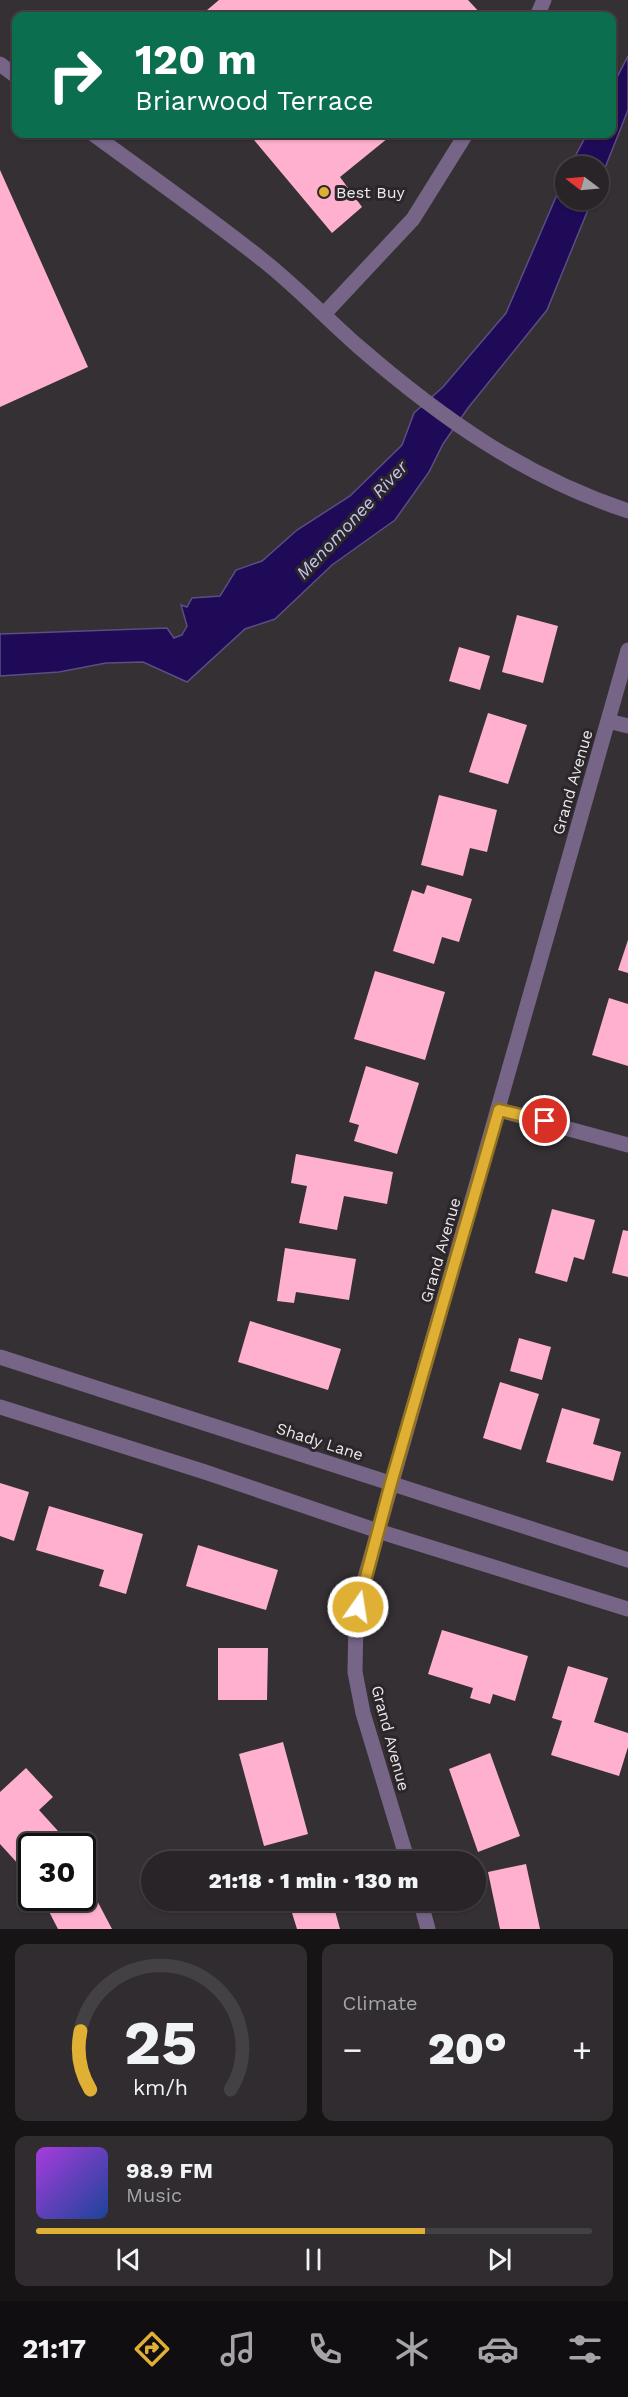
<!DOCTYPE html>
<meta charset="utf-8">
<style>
body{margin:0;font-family:"Work Sans",sans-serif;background:#302c2f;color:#f1f3f6;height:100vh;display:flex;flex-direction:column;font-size:22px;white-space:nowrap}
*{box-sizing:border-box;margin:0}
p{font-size:20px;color:#a5a4a7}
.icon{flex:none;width:33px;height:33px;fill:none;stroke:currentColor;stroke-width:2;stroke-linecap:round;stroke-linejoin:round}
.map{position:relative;height:1929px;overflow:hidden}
.side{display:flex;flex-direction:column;gap:15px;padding:15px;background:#161415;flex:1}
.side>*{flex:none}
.banner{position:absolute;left:12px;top:12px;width:604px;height:126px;border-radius:12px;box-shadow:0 2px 4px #0004,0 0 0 2px #444144;background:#0b6e4f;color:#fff;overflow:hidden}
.needle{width:39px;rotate:286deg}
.buttons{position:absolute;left:555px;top:156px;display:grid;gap:12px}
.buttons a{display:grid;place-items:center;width:54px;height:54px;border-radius:50%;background:#282427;box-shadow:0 2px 4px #0004,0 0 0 2px #444144;font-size:30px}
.speed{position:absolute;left:18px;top:1833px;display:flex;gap:12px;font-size:30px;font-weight:700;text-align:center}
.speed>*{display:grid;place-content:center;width:78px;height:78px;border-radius:50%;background:#282427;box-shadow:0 2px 4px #0004,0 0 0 2px #444144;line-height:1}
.speed .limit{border:3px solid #111;border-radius:9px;background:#fff;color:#111}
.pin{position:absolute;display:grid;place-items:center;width:51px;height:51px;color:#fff;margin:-26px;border:3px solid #fff;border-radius:50%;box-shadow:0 2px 6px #0007}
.me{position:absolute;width:66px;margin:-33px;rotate:13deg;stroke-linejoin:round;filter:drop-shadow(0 0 4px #0008)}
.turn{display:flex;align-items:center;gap:21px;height:126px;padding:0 24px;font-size:27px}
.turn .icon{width:78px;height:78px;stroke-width:2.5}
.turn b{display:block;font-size:42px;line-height:51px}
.big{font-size:45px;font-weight:800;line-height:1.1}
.side .widget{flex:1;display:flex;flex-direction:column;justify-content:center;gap:9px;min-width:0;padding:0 21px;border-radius:12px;background:#302c2f}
.side .dial{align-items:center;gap:0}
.dial svg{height:156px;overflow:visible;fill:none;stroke:#444144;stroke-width:7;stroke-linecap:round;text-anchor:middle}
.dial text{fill:#f1f3f6;stroke:none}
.song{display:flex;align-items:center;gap:18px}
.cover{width:72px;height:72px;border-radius:9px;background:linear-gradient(135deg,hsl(280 70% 55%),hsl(220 70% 35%))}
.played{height:6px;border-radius:3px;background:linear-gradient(90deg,#dfb034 70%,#444144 70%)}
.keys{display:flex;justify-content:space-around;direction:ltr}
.heat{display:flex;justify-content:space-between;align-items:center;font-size:33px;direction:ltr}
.side .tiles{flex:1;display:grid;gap:15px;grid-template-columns:1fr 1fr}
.widget:last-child{grid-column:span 2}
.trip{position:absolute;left:141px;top:1851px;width:345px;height:60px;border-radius:30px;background:#282427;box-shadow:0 2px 4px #0004,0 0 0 2px #444144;font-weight:800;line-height:60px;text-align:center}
.tabs{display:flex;height:96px;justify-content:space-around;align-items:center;background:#100e10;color:#a5a4a7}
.tabs .icon{width:42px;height:42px}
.tabs .active{color:#dfb034}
.tabs b{font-size:27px;color:#f1f3f6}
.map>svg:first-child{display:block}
</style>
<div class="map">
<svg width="628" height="1929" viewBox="0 0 628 1929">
<rect width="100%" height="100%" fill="#353034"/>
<path fill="#1f0a57" stroke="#5c4d83" stroke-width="1.5" d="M628,56V110L599,183L598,166H570L587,134H612V87Z
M565,176L566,200H592L547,310L468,408L443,444L429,472L395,520L332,565L275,619L245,629L187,682L143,662L106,663L59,672L0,676V634L167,628L174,638L182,635L187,626L181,605L187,607L192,598L220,596L236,570L262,561L297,530L350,496L402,445L414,413L443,387L506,313Z"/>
<path fill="#ffb0cf" d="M219,0H468L483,16H200Z
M249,134H393L340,177L362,207L332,233Z
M0,170L88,367L0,407Z
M517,615L558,626L543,683L502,672Z
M459,647L490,656L480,690L449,681Z
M488,713L527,725L508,784L469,772Z
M439,795L497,810L487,852L470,848L463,876L421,865Z
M427,885L472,899L459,942L442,937L434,964L393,951L412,890L424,894Z
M628,940V973L618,970Z
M375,971L445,992L425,1060L354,1039Z
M609,998L628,1004V1066L592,1055Z
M366,1066L419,1083L397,1154L354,1141L359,1125L349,1122Z
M296,1154L393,1172L387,1204L344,1196L337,1230L299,1223L307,1186L291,1183Z
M552,1209L595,1220L584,1260L574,1257L567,1282L535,1273Z
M623,1230L628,1231V1277L612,1273Z
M285,1248L356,1259L349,1300L296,1292L294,1303L277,1301Z
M250,1321L341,1349L328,1390L238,1362Z
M519,1338L551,1347L542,1380L510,1371Z
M500,1382L539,1394L521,1450L483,1438Z
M562,1408L600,1419L593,1444L621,1452L613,1481L546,1462Z
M0,1483L29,1492L14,1541L0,1536Z
M49,1506L143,1534L126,1594L99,1586L104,1570L36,1550Z
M198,1545L278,1570L266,1610L186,1586Z
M442,1630L528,1656L515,1701L493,1694L490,1704L470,1698L473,1688L428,1674Z
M218,1648H268L267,1700H218Z
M568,1666L608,1678L594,1722L628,1733V1747L619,1776L551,1755L562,1721L552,1718Z
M283,1742L308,1834L264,1846L239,1754Z
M490,1753L520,1836L478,1852L449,1769Z
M26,1768L53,1797L39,1810L58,1831L42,1846H32V1856L20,1866L0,1844V1792Z
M526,1864L540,1929H500L488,1872Z
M82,1872L112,1929H58L42,1898H82Z
M288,1900H332L340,1929H297Z"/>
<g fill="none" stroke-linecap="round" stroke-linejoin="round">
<path stroke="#766587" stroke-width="15" d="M537,16L544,0
M325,313L413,219L466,134"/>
<path stroke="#766587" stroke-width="15" d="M0,64L16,76
M93,134C150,176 209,217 264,261C298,288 327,319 359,347C441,418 523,476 628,511
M608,721L628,726
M499,1110L628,1145
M0,1357L628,1560
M0,1407L205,1472L378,1531L628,1609
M408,1862L363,1713L355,1672L356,1620L360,1595L628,650
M420,1900L428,1929"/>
</g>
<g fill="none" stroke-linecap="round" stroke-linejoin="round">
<g stroke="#917222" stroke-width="15">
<path id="route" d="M358,1607L391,1483L499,1110L545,1121"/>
</g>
<use href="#route" stroke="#dfb034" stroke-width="10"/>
</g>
<circle fill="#dfb034" stroke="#2b262a" stroke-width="2" cx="324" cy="192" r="6"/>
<g text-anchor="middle" stroke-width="6" stroke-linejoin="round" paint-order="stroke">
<g font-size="16" fill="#ece8eb" stroke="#2b262a" text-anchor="start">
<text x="336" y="198">Best Buy</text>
</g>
<g font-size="16" fill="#ece8eb" stroke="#2b262a">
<text transform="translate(572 782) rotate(-74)" y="6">Grand Avenue</text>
<text transform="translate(440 1250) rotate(-74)" y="6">Grand Avenue</text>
<text transform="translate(320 1441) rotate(18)" y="6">Shady Lane</text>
<text transform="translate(391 1738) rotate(75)" y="6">Grand Avenue</text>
</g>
<g font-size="18" font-style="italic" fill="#c4c4f1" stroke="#2b262a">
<text transform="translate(352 520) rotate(-47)" y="6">Menomonee River</text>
</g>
</g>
</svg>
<div class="buttons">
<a><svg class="needle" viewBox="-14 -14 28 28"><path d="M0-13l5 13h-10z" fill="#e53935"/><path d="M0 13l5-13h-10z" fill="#a5a4a7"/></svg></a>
</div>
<div class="speed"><div class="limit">30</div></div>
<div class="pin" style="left:545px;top:1121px;background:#d93025"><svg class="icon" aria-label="arrive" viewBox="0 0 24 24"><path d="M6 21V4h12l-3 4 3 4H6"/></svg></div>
<svg class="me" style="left:358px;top:1607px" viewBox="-20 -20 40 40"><circle r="17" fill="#dfb034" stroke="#fff" stroke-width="3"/><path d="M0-11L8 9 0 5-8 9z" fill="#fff"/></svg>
<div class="trip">21:18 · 1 min · 130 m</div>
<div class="banner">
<div class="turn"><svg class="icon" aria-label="right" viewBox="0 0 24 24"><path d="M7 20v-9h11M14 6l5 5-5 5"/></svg><div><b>120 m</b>Briarwood Terrace</div></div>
</div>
</div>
<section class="side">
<div class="tiles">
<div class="widget dial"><svg viewBox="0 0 100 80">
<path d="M14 69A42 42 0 1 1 86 69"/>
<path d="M14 69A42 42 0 0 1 9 39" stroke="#dfb034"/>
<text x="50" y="56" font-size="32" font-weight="700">25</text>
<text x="50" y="72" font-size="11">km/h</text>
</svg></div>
<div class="widget"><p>Climate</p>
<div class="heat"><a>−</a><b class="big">20°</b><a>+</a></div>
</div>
<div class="widget">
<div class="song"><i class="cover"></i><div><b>98.9 FM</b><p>Music</p></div></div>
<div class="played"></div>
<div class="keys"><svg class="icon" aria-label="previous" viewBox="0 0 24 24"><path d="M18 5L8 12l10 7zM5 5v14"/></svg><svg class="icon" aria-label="pause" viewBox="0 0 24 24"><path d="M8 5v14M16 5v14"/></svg><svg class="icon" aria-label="next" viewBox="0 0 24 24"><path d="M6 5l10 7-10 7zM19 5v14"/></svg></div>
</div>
</div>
</section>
<nav class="tabs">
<b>21:17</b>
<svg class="icon active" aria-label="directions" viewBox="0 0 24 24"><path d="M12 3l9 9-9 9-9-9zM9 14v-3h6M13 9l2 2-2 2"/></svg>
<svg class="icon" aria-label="music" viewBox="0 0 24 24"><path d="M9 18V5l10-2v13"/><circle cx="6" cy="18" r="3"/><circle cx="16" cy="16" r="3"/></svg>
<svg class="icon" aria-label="phone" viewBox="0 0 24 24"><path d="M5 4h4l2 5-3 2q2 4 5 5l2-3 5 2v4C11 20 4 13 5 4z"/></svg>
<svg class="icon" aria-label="climate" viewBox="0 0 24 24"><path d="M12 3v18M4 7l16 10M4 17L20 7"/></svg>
<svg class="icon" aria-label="car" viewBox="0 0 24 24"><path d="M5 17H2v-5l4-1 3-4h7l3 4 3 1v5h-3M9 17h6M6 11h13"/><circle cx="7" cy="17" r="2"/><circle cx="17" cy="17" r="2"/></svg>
<svg class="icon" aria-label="filters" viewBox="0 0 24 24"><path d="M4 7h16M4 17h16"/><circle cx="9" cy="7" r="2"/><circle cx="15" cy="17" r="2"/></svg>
</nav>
